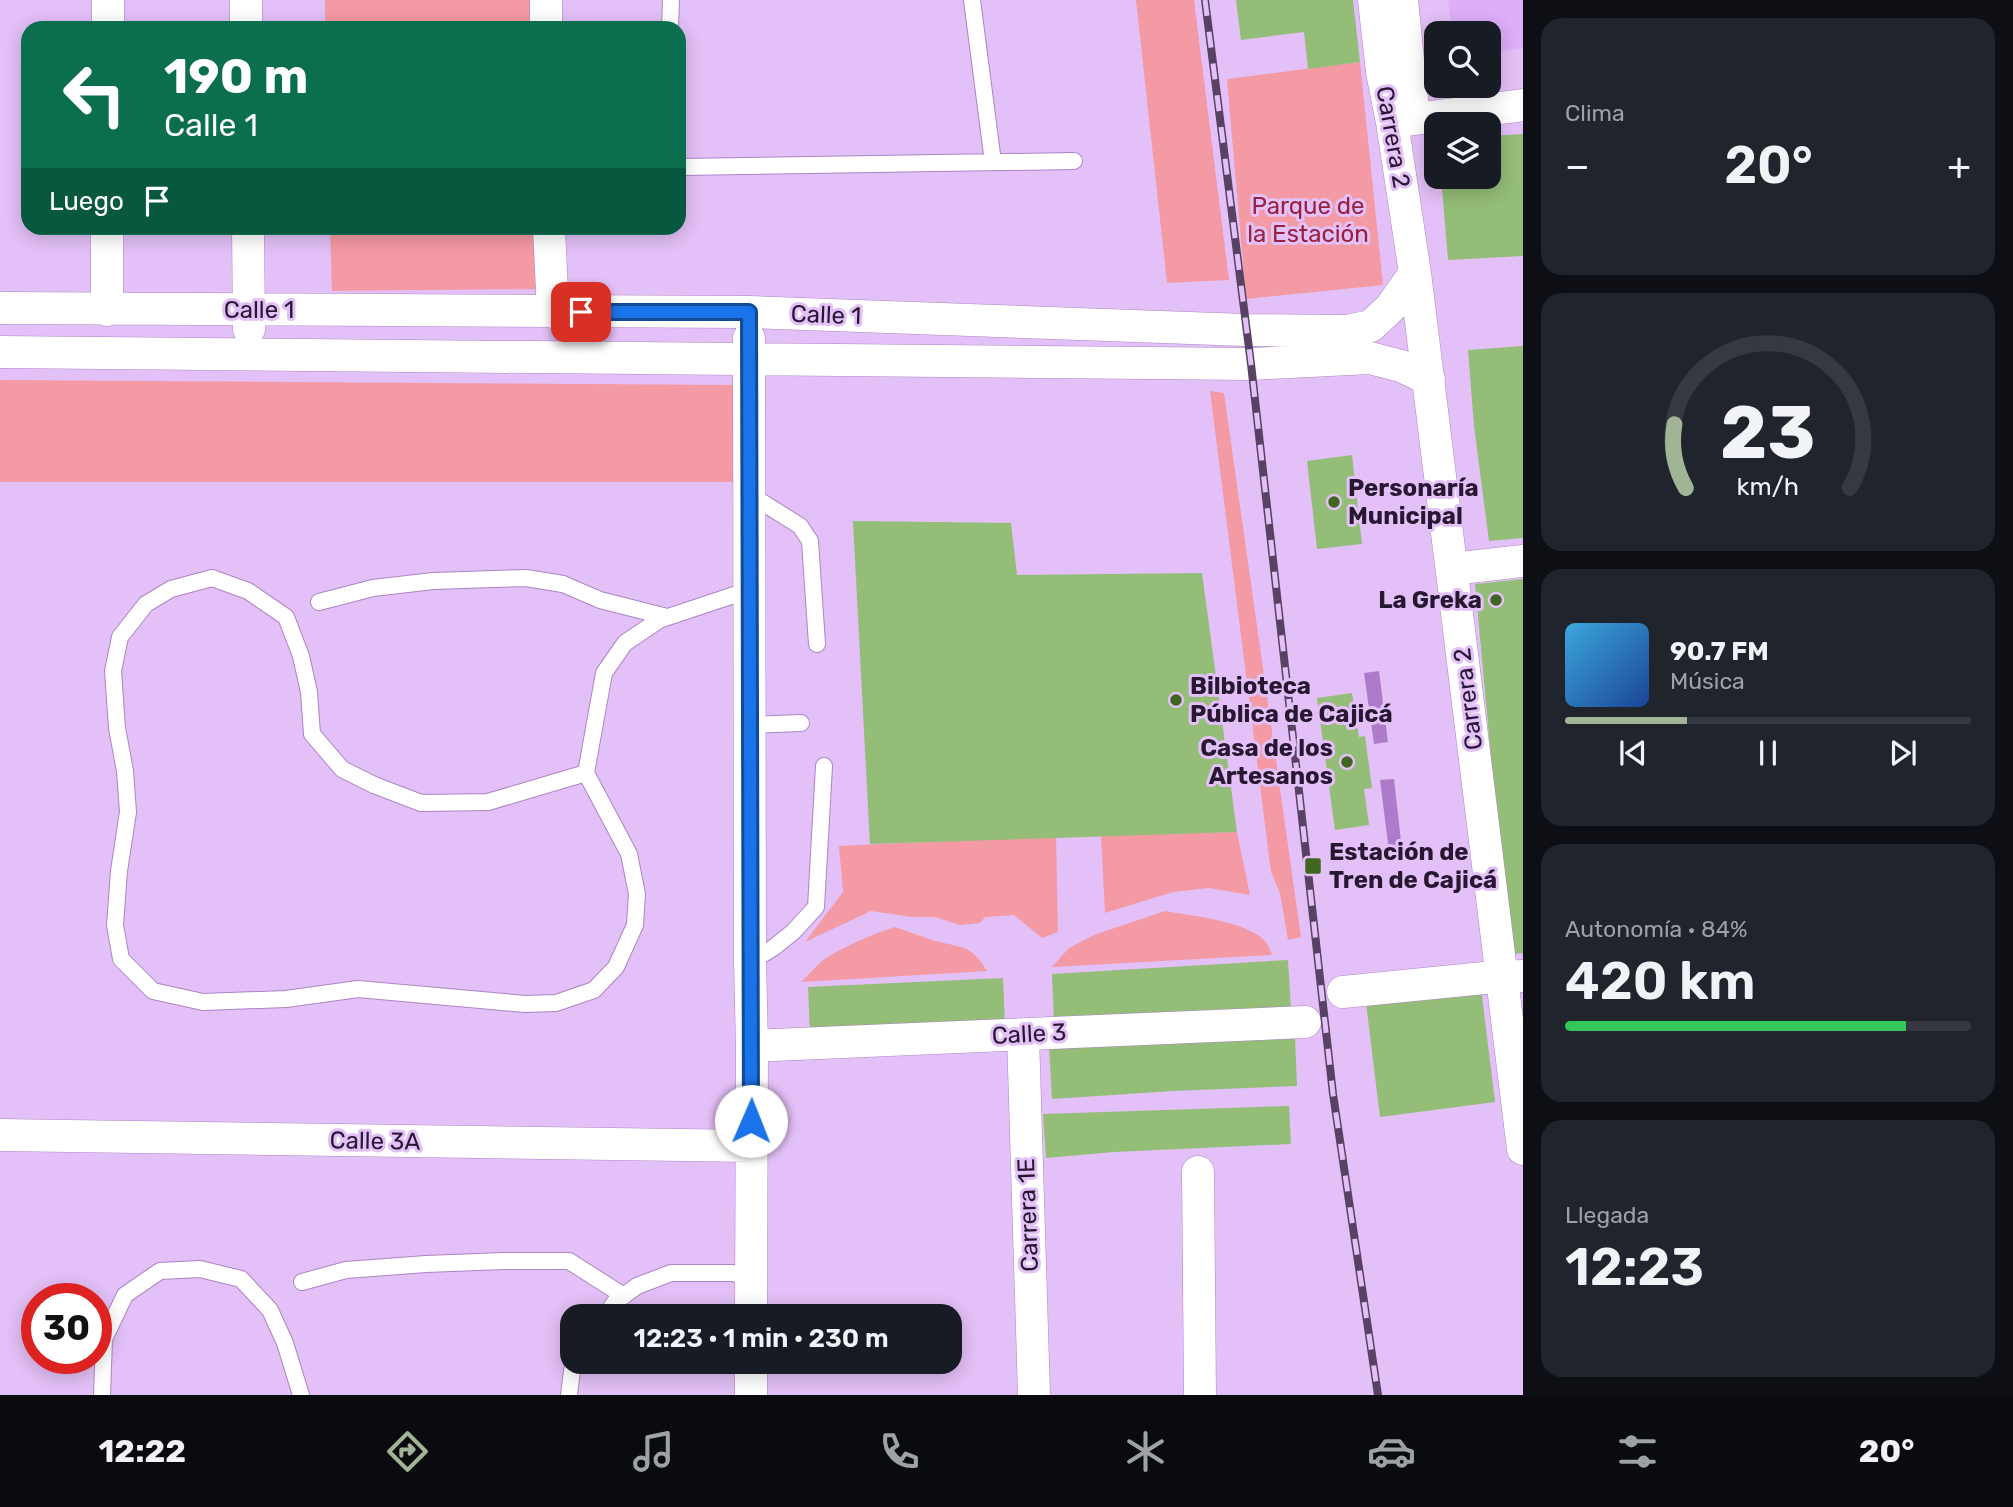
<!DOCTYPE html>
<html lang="es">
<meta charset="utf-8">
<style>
body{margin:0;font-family:Rubik,sans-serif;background:#20242c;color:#f1f3f6;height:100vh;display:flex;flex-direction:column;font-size:26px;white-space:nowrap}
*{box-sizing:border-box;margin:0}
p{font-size:23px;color:#9ea1a6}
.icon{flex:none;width:38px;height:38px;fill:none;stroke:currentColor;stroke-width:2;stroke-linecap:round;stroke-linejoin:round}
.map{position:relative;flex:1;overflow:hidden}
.panel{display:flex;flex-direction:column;gap:18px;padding:18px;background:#0d0f14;width:490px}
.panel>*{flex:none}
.banner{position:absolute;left:21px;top:21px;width:665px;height:214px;border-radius:21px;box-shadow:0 4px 18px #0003;background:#0b6e4f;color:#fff;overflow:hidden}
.buttons{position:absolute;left:1424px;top:21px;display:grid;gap:14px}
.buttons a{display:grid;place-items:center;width:77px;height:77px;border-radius:14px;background:#171b24;box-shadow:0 4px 18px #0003;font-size:35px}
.speed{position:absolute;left:21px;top:1283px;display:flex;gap:14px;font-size:35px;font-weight:700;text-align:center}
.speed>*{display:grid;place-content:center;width:91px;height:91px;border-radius:50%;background:#171b24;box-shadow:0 4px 18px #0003;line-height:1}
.speed .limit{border:10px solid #d22;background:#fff;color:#111}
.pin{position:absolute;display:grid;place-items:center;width:60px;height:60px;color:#fff;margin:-30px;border-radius:14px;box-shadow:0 4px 10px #0006}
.me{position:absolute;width:77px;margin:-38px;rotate:1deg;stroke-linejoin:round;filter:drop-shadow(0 0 5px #0008)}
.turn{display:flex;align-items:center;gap:24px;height:147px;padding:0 28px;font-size:32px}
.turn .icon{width:91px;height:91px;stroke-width:2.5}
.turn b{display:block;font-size:49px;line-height:60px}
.then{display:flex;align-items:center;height:66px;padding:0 28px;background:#0003;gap:14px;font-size:26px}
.big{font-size:52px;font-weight:600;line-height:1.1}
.panel .widget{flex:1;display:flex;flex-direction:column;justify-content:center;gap:10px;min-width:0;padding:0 24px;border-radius:21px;background:#20242c}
.panel .dial{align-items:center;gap:0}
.dial svg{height:182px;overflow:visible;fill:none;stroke:#363941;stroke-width:7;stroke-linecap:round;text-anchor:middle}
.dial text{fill:#f1f3f6;stroke:none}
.song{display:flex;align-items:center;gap:21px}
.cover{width:84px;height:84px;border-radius:10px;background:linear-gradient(135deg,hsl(200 70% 55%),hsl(220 70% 35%))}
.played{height:7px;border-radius:4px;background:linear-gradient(90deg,#a2b496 30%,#363941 30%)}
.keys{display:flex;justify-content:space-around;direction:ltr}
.heat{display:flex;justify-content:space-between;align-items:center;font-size:38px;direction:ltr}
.charge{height:10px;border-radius:5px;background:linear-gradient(90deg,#34c759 84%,#363941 0)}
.trip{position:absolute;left:560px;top:1304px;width:402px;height:70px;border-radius:21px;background:#171b24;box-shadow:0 4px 18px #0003;font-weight:600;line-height:70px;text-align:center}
.menu{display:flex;height:112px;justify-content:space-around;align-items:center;background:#090b0e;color:#9ea1a6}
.menu .icon{width:49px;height:49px}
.menu .active{color:#a2b496}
.menu b{font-size:32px;color:#f1f3f6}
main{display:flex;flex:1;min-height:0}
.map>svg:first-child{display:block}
</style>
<main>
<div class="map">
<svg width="1523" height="1395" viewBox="0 0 1523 1395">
<rect width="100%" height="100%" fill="#e3c0f7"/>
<path fill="#ddaef9" d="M1448,0H1523V48L1489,53V33H1452Z"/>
<path fill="#f49aa4" d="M325,0H540L541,28H325Z
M1136,0H1194L1229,280L1167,283Z
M1360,62L1383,285L1246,299L1227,79Z
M330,228H542V289L332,291Z
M0,380L737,385L733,482H0Z
M1210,391L1224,393L1301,937L1288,940L1280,893L1271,872Z
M1237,832L1250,895L1209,888L1173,892L1105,913L1101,835Z
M1056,836L1058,932L1042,938L1014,915L985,917L980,923L960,925L935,917H912L871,911L805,942L843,892L839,846Z
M1165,911C1192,916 1245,921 1264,940C1268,944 1270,949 1272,955L1052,967L1069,948L1094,935Z
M895,927C907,931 920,936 932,940C959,948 971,943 987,971L801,982C808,976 814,968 821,962C835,950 877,932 895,927Z"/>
<path fill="#ae7bca" d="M1379,671L1388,742L1374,744L1364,673Z
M1394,779L1402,850L1389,851L1380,780Z"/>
<path fill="#94bd77" d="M1236,0H1353L1360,62L1308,69L1304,32L1241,40Z
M1523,134V256L1448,260L1441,177H1489V136Z
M1523,346V538L1489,541L1474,426L1468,350Z
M1352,455L1362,544L1317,549L1307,461Z
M853,521L1011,523L1017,575L1202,573L1237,832L870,844Z
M1523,579V953L1513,954L1495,799L1475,584Z
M1352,693L1359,737L1365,736L1372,788L1364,789L1369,825L1335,830L1317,698Z
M1288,960L1291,1009L1054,1023L1052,974Z
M1003,978L1005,1027L810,1036L808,987Z
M1481,988L1495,1102L1380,1117L1366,1003Z
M1295,1036L1297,1086L1173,1091L1052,1099L1049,1046Z
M1289,1106L1291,1144L1114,1152L1046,1158L1043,1114Z"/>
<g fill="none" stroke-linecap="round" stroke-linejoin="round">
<g stroke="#ad84c5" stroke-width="18">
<path id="service" d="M972,0L993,162
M670,28L671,0
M679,167L1074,161
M749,494L800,526L810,541L817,644
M319,602L373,588L433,581L526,578L563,584L600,600L667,617
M750,725L801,723
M586,773L488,802L421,803L374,785L342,769L312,734L309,692L301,656L286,617L248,591L212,578L171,589L146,604L120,637L113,671L117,728L125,771L128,812L119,871L115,925L121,959L153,991L203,1002L286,999L358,989L525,1004L556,1003L594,990L616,967L635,925L637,894L629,854L586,773L604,673L625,643L659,620L734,595L750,600
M750,962L773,948L793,932L816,907L824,766
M302,1282L346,1270L426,1264L504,1261H569L624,1296
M605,1316L615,1302L637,1286L671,1273H733L751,1279
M102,1395L104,1339L125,1295L160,1271L200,1269L241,1279L270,1310L285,1343L301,1395
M569,1395L572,1371L577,1362"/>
</g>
<g stroke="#ad84c5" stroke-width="33">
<path id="minor" d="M246,0V28
M546,0V28
M1374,0L1382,72L1392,122L1415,273L1523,1149
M1402,0L1414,119
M108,28V0
M1392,122L1523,105
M248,228L249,329
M549,228L553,312
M0,308L749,312L1245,330L1348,331L1371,326L1391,307L1415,273
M107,310V228
M749,338L750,962L752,1046L751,1316
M0,352L1251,364L1370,358L1401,366L1429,379
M1452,569L1523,561
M1343,992L1484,978L1522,976
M1023,1035L1034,1395
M752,1046L1305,1022
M0,1135L751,1146
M1198,1172L1200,1395
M751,1362V1395"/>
</g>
<use href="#service" stroke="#fff" stroke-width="16"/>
<use href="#minor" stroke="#fff" stroke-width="32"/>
<g stroke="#574263" stroke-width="8">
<path id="rail" d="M1205,0L1251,364L1333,1094L1378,1395"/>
</g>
<use href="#rail" stroke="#e3c0f7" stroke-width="5" stroke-dasharray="16" stroke-linecap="butt"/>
</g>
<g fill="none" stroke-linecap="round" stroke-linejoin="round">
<g stroke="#114b97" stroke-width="18">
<path id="route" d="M581,312H749L751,1121"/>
</g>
<use href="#route" stroke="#1a73e8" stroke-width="12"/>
</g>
<g fill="#416620" stroke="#e3c0f7" stroke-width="2.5">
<circle cx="1334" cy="502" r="7"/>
<circle cx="1496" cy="600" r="7"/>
<circle cx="1176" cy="700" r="7"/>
<circle cx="1347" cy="762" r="7"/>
<rect x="1304" y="857" width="18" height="18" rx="3.5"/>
</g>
<g text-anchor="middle" stroke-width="6" stroke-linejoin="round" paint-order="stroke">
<g font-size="24" fill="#281731" stroke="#e3c0f7">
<text transform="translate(1393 137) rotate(80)" y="8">Carrera 2</text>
<text x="259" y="318">Calle 1</text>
<text transform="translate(826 315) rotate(2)" y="8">Calle 1</text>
<text transform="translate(1468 699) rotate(-97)" y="8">Carrera 2</text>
<text transform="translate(1029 1034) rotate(-3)" y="8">Calle 3</text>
<text transform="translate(375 1141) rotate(1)" y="8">Calle 3A</text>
<text transform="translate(1028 1215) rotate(-92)" y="8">Carrera 1E</text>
</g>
<g font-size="24" fill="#99213e" stroke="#e3c0f7">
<text x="1308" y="214">Parque de<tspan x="1308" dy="28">la Estación</tspan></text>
</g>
<g font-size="24" font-weight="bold" fill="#281731" stroke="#e3c0f7" text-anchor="start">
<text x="1348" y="496">Personaría<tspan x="1348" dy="28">Municipal</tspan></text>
<text x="1482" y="608" text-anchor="end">La Greka</text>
<text x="1190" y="694">Bilbioteca<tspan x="1190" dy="28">Pública de Cajicá</tspan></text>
<text x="1333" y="756" text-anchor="end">Casa de los<tspan x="1333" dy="28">Artesanos</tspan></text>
<text x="1329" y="860">Estación de<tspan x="1329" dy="28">Tren de Cajicá</tspan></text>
</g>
</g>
</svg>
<div class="buttons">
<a><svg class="icon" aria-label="search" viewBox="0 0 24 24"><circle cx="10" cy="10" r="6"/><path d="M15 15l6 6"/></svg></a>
<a><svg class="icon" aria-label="layers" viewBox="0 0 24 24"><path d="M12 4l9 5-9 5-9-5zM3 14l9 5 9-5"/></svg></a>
</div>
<div class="speed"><div class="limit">30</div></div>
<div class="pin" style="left:581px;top:312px;background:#d93025"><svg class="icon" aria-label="arrive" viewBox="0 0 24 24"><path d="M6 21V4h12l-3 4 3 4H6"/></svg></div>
<svg class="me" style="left:751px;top:1121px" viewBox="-20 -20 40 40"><circle r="19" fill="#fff"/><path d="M0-13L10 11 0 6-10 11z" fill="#1a73e8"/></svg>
<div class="trip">12:23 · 1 min · 230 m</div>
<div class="banner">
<div class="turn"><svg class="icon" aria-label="left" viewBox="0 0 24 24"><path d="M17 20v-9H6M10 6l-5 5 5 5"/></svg><div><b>190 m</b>Calle 1</div></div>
<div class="then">Luego<svg class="icon" aria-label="arrive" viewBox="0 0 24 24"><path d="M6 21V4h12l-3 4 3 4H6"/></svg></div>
</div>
</div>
<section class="panel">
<div class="widget"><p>Clima</p>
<div class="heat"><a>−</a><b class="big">20°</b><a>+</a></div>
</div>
<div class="widget dial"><svg viewBox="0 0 100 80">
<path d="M14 69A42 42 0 1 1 86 69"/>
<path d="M14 69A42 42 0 0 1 9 41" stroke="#a2b496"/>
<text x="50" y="56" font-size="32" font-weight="700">23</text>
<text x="50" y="72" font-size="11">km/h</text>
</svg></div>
<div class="widget">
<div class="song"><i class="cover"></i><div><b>90.7 FM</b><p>Música</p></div></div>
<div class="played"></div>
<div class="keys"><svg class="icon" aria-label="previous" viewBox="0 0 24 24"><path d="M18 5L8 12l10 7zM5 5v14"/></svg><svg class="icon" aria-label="pause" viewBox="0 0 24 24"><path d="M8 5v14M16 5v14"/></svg><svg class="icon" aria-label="next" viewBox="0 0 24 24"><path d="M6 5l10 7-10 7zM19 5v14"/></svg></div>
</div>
<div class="widget"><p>Autonomía · 84%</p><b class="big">420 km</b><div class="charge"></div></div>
<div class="widget"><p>Llegada</p><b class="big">12:23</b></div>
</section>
</main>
<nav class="menu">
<b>12:22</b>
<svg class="icon active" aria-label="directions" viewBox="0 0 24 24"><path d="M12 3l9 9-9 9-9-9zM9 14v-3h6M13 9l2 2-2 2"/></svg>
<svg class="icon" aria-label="music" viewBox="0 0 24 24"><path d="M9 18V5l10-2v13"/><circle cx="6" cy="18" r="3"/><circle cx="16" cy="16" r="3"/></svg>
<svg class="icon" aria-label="phone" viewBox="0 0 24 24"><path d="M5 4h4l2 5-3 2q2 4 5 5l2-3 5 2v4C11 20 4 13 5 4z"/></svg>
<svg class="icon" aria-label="climate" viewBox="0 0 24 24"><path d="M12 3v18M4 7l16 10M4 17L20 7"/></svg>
<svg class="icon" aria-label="car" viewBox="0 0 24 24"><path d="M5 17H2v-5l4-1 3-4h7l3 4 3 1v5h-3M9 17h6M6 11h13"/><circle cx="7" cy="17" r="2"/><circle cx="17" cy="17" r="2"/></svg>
<svg class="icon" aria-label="filters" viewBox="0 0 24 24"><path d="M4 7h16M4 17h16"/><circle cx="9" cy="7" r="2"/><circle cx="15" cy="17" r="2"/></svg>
<b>20°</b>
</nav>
